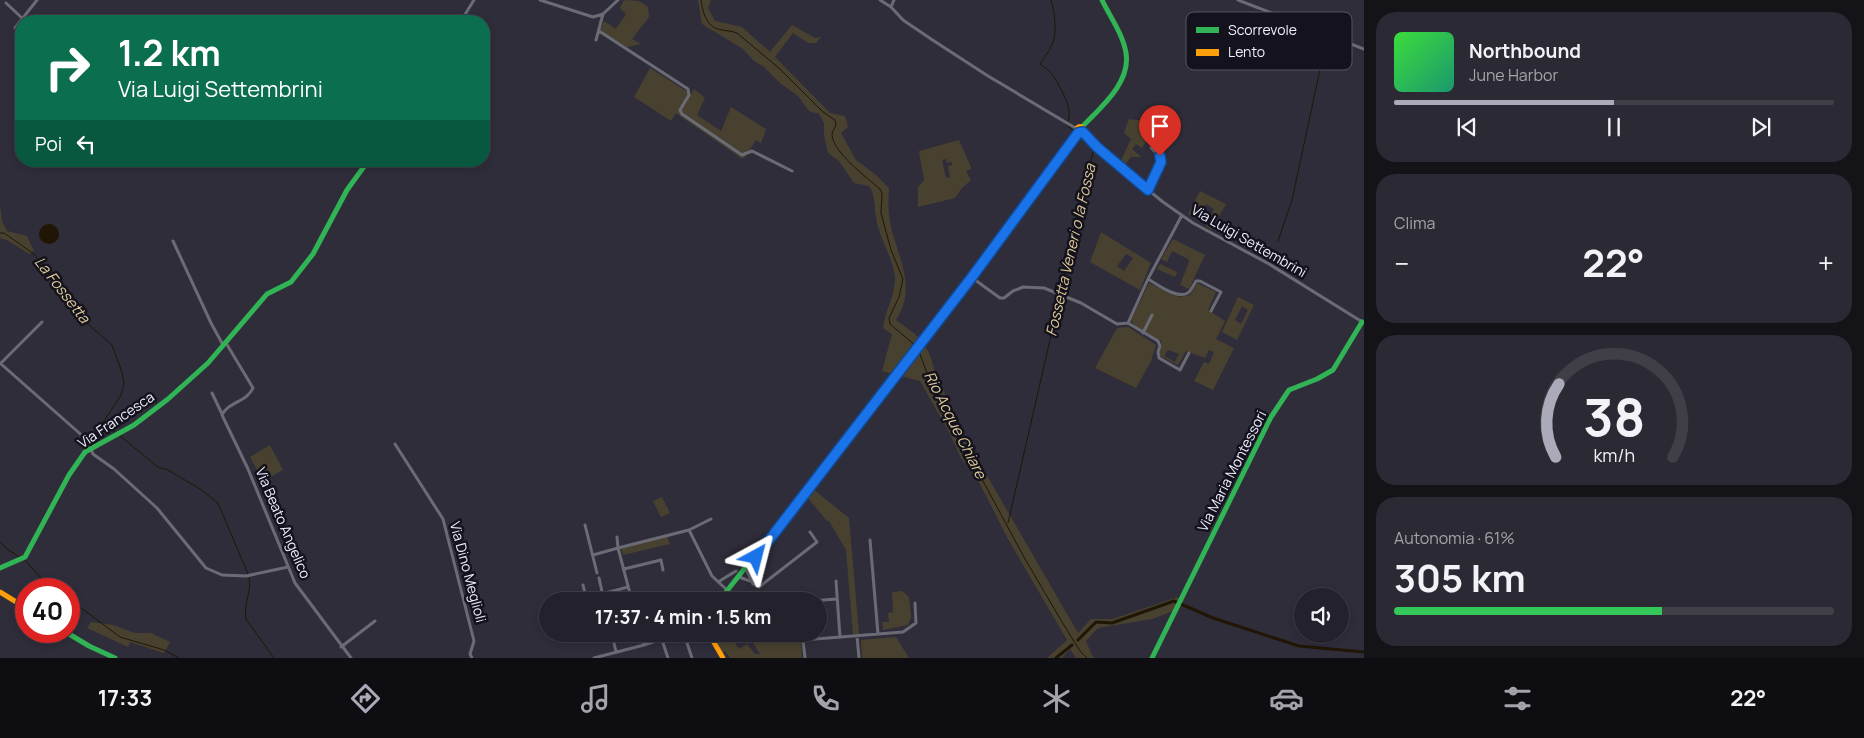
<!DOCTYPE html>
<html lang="it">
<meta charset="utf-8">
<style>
body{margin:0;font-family:Manrope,sans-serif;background:#2b2a34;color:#f1f3f6;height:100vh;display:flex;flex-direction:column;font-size:19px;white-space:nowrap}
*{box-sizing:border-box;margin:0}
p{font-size:16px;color:#a3a4a9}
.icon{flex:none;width:28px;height:28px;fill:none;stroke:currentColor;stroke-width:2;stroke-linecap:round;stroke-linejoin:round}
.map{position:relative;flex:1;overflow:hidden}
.sheet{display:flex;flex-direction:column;gap:12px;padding:12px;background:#131318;width:500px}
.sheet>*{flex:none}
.guide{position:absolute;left:15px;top:15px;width:475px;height:152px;border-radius:20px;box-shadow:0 2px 8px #0003,0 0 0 1px #403f48;background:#0b6e4f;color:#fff;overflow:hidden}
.tools{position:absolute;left:1294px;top:588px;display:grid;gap:10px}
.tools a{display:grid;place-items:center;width:55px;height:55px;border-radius:50%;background:#23222c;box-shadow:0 2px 8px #0003,0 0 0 1px #403f48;font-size:25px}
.speed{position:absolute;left:15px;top:578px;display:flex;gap:10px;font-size:25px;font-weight:700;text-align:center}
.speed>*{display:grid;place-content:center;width:65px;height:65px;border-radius:50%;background:#23222c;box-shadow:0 2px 8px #0003,0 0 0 1px #403f48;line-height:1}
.speed .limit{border:8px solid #d22;background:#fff;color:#111}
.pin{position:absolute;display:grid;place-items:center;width:42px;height:42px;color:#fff;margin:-51px -21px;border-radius:50% 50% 50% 0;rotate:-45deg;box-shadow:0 0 5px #0007}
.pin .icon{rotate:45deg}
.me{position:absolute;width:55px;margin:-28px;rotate:38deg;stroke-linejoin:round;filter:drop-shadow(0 0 4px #0008)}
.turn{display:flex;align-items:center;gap:18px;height:105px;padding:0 20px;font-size:22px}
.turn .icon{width:65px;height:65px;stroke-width:2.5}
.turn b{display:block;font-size:35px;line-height:42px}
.then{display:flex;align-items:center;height:48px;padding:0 20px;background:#0003;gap:10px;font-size:19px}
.big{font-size:38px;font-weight:700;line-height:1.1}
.sheet .card{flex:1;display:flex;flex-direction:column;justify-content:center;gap:8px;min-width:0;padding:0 18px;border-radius:20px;background:#2b2a34}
.sheet .dial{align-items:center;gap:0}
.dial svg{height:130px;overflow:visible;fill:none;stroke:#403f48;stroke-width:7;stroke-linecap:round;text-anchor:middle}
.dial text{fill:#f1f3f6;stroke:none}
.song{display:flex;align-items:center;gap:15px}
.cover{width:60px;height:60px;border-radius:8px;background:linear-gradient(135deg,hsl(120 70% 55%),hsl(160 70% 35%))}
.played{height:5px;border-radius:2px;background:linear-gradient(90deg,#abaab9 50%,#403f48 50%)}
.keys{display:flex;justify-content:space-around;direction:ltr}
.heat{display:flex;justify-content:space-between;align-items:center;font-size:28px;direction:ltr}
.charge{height:8px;border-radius:4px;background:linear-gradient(90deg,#34c759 61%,#403f48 0)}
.trip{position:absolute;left:539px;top:592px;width:288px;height:50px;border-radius:25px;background:#23222c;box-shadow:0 2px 8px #0003,0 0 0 1px #403f48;font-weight:700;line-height:50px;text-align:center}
.tabs{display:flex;height:80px;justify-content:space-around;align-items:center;background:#0e0e12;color:#a3a4a9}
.tabs .icon{width:35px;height:35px}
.tabs .active{color:#abaab9}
.tabs b{font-size:22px;color:#f1f3f6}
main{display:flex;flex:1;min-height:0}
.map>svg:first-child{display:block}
</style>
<main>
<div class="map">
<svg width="1364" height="658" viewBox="0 0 1364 658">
<rect width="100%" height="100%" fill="#2f2d3a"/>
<path fill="#494130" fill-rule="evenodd" d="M624,0L639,1L648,7L649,17L632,39L641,44L627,47L600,31L604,21L616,29L626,14L620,8Z
M698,0H711L708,8L715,21L742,27L770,52L792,25L815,38L821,37L816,43H808L793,33L775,57L830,113L845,116L848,127L841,133L856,160L876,175L889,188C888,201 888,214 891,227C899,260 917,288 896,320L915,334L920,340L903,364L907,365L924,345C931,353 932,364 936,374C944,392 953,410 960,429L1078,633L1091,619H1113L1178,597L1179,609L1152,619L1098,628L1086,641L1092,655L1095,658H1076L1070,649L1062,658H1047L1067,640L1008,539L979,482L961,458L949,432L920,381L882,371L892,334L883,328C885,311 895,296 895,279C895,263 881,240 877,223C874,210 876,196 869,186L854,183L839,161L828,153L824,135V123L819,114L809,111L798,96L780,83L763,66L754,61L743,49L702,24Z
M650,68L691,94L694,89L705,98L697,115L721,131L731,107L766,129L761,143L756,140L744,158H741L676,113L671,121L634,97Z
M1129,119L1153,122L1146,141L1142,148L1136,144L1132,149L1141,157H1131L1124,166L1120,163L1131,139L1124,133Z
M959,140L971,167V169L966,171L971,180L962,188L955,198L918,207V187L924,180L919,151ZM946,159L947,163L952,162V165L948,166L950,177L946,178L942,160Z
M1200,191L1226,204L1211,230L1206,226L1214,209L1206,204L1197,220L1188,214Z
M0,206L2,221L7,231L27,236L34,251L29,254L7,240L0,238Z
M1101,232L1151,263L1140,290L1090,262ZM1126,254L1133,258L1124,271L1117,266Z
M1173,239L1205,255L1189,289L1180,285L1189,262L1188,259L1172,251L1167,262L1161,259Z
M1160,264L1177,272L1175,277L1157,269Z
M1149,283L1179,297L1190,295L1197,283L1216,292L1208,310L1225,321L1216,339L1234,348L1213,390L1194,381L1204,362L1209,364L1214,352L1209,350L1205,358L1186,351L1178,365L1160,356L1159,354L1162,346L1161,341L1135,326L1131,320ZM1168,350L1179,354L1175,362L1164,356Z
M1238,297L1254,305L1237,340L1222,332ZM1242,306L1248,310L1241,324L1235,320Z
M1128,327L1156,345L1151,361L1136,388L1095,368L1117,328Z
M270,445L283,470L263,481L250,457Z
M813,489L849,518L859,634H853L846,550L829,521H827L807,497Z
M662,497L670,513L661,517L653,501Z
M667,536L670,544L623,555L621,547Z
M902,591L909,597L911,617L908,625L883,630L882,622H889L888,613L893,612L892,592Z
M91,622L113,625L135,633H151L170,642L164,653L130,642L128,647L87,628Z
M710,634H738L739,636L733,640L739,649L747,644L755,654H760L748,634H789L790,638L801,637L802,658H730L725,651L721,653Z
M896,637L909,658H862L861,640Z"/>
<path fill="#1f1605" d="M39 234a10 10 0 1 1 20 0a10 10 0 1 1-20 0Z"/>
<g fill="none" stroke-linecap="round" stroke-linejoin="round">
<path stroke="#1f1605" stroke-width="1" d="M701,0C703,14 707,28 722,30C728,31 732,31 737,33L780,69L823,112L835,120L836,125C835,129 832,130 832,135C833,152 867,178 880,189L882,193L881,213L891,250L903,279L899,297L889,318L890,324L916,346
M1051,0C1055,13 1058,35 1051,47C1048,53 1043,59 1040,64C1044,67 1049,70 1052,74C1059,85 1074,109 1068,121
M1259,10L1327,37L1292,200L1278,241
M1067,125L1075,132
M0,233H4L34,254L57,282L81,318L112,345L122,372L124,383L121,395L114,406L103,422L115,432
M918,349L931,384L944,402L963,444L1025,559L1062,622L1080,651L1087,658
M119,435L158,467L168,470L200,489L218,503L248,574
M1008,523L1094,148L1079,134
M0,542L7,549L21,558
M25,560L41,578L55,589
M249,578C252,591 243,605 246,619L274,658
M69,599L120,637L164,650L179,658"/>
<path stroke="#1f1605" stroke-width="3" d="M1078,640L1096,622L1112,623L1174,601L1213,618L1299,646L1364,652
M1056,658L1072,645"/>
<path stroke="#6b6b75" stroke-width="3" d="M540,0L593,17L603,14L618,0
M880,0L891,7L903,20L931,39L988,76L1077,129
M1238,0L1364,49
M6,3L22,18
M891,7L894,0
M461,21L474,0
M15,28L37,0
M599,31L688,89L689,95L680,110L682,114L742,155L752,151L792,171
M596,40L603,14
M1083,132L1114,162L1163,202L1193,223L1269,264L1364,323
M1148,190L1161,160L1160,156L1151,148
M173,241L211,323L223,345
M971,277L1000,298H1004L1013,291L1023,287L1044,288L1081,303L1117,324L1128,323L1148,279L1182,215
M1148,279C1157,284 1179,301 1189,292C1192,289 1194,284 1196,281H1200L1221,292L1211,311
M1128,323L1158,341L1160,346L1158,352L1159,358L1180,370L1189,353
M1143,333L1152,315
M226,343L253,388C247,402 228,402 222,415L248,469L295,583L351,658
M0,363L86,439L93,454L114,469L157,508L206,568L222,575L246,576L288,567
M1,363L42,322
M212,393L222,414
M395,444L443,519L474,641L470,654L472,658
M585,525L597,573
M689,530L711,519
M617,537L618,548L689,530L712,576L727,590
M870,540L878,634
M593,555L618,548L632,601
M624,569L661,560L663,570
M746,569L753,584L759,587L817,542L810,532
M739,577L750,581
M599,578L604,601
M836,581L840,637
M718,582L736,571
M583,585L587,601
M587,598L628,587
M659,601L675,599L678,601
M809,601L837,599
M612,634L616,652
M641,634L644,645
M660,634L668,658
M684,634L692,658
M803,634V640L903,632L916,623L915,603
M857,636L859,658
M803,640L805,658
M341,647L375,621
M594,658L644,645L677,634"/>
<path stroke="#30b455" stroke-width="5" d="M1082,127C1100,108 1131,83 1126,53C1123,34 1110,17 1102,0
M0,568L25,557L69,475L85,452L134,425L168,399L208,363L267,294L291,282L313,254L347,190L368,161
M719,601L903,367L954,299
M64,631L89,646L115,658
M1152,658L1271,417L1289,390L1317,379L1333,370L1362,322"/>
<path stroke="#ff9f0a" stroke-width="5" d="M1076.5 130a3.5 3.5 0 1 1 7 0a3.5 3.5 0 1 1-7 0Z
M954,299L1078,133
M0,592L26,608
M709,634L723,658"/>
</g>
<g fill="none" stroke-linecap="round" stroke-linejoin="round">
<g stroke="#114b97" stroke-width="12">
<path id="route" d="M756,557L972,277L1078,133L1083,132L1097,147L1148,190L1161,162L1160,156"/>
</g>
<use href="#route" stroke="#1a73e8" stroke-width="9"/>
</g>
<g text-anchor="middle" stroke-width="5" stroke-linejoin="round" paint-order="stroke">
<g font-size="14" fill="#eeedfd" stroke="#13121d">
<text transform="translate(1249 241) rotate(30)" y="5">Via Luigi Settembrini</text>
<text transform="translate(116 420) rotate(-34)" y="5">Via Francesca</text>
<text transform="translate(1232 471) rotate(-63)" y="5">Via Maria Montessori</text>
<text transform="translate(283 523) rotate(67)" y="5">Via Beato Angelico</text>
<text transform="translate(468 572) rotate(75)" y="5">Via Dino Meglioli</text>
</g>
<g font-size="15" font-style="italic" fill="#dfca97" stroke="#13121d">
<text transform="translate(1071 250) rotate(-77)" y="5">Fossetta Veneri o la Fossa</text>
<text transform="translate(62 290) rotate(52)" y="5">La Fossetta</text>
<text transform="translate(955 425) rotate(63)" y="5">Rio Acque Chiare</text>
</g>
</g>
<rect x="1186" y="12" width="166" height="58" rx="8" fill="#13121d" stroke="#555460" stroke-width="1"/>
<rect x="1196" y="27" width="23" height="6" fill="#30b455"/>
<rect x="1196" y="49" width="23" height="7" fill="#ff9f0a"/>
<g font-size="14" fill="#eeedfd">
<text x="1228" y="35">Scorrevole</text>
<text x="1228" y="57">Lento</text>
</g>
</svg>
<div class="tools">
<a><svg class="icon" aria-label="sound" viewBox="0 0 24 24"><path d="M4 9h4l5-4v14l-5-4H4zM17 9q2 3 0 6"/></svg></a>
</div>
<div class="speed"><div class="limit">40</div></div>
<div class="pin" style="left:1160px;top:156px;background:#d93025"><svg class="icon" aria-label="arrive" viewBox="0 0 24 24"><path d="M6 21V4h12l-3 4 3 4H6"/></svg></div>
<svg class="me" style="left:756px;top:557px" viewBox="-20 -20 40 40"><path d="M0-17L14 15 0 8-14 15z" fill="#1a73e8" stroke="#fff" stroke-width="4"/></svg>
<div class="trip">17:37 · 4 min · 1.5 km</div>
<div class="guide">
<div class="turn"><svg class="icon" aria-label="right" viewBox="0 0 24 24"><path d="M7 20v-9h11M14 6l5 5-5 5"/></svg><div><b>1.2 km</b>Via Luigi Settembrini</div></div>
<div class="then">Poi<svg class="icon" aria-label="left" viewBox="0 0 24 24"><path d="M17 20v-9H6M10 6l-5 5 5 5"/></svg></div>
</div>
</div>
<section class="sheet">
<div class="card">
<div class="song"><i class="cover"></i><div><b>Northbound</b><p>June Harbor</p></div></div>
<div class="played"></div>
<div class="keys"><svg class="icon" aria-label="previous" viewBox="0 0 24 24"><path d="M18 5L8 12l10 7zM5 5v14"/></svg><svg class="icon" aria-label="pause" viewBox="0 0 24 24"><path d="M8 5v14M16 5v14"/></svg><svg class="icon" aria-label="next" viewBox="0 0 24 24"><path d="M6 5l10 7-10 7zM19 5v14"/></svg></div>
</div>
<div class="card"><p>Clima</p>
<div class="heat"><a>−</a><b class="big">22°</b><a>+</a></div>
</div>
<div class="card dial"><svg viewBox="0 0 100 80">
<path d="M14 69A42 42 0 1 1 86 69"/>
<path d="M14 69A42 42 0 0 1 16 24" stroke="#abaab9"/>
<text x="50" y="56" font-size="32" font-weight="700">38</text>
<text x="50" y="72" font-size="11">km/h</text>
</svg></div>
<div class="card"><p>Autonomia · 61%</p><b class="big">305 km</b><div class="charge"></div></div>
</section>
</main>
<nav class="tabs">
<b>17:33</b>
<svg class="icon active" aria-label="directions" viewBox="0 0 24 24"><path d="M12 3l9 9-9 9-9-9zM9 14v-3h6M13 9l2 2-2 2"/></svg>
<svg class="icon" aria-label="music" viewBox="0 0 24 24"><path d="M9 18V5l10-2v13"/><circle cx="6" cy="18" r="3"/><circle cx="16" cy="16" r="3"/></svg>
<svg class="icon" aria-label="phone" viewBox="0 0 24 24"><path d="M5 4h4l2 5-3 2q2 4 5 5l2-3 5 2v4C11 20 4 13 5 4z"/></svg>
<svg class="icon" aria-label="climate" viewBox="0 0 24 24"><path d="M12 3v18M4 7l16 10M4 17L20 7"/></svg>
<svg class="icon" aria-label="car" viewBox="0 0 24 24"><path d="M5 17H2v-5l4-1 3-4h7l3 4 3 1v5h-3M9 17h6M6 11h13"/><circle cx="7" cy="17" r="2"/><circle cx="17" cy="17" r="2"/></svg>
<svg class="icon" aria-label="filters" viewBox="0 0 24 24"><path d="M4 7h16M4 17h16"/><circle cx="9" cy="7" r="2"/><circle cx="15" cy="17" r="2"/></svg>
<b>22°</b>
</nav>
